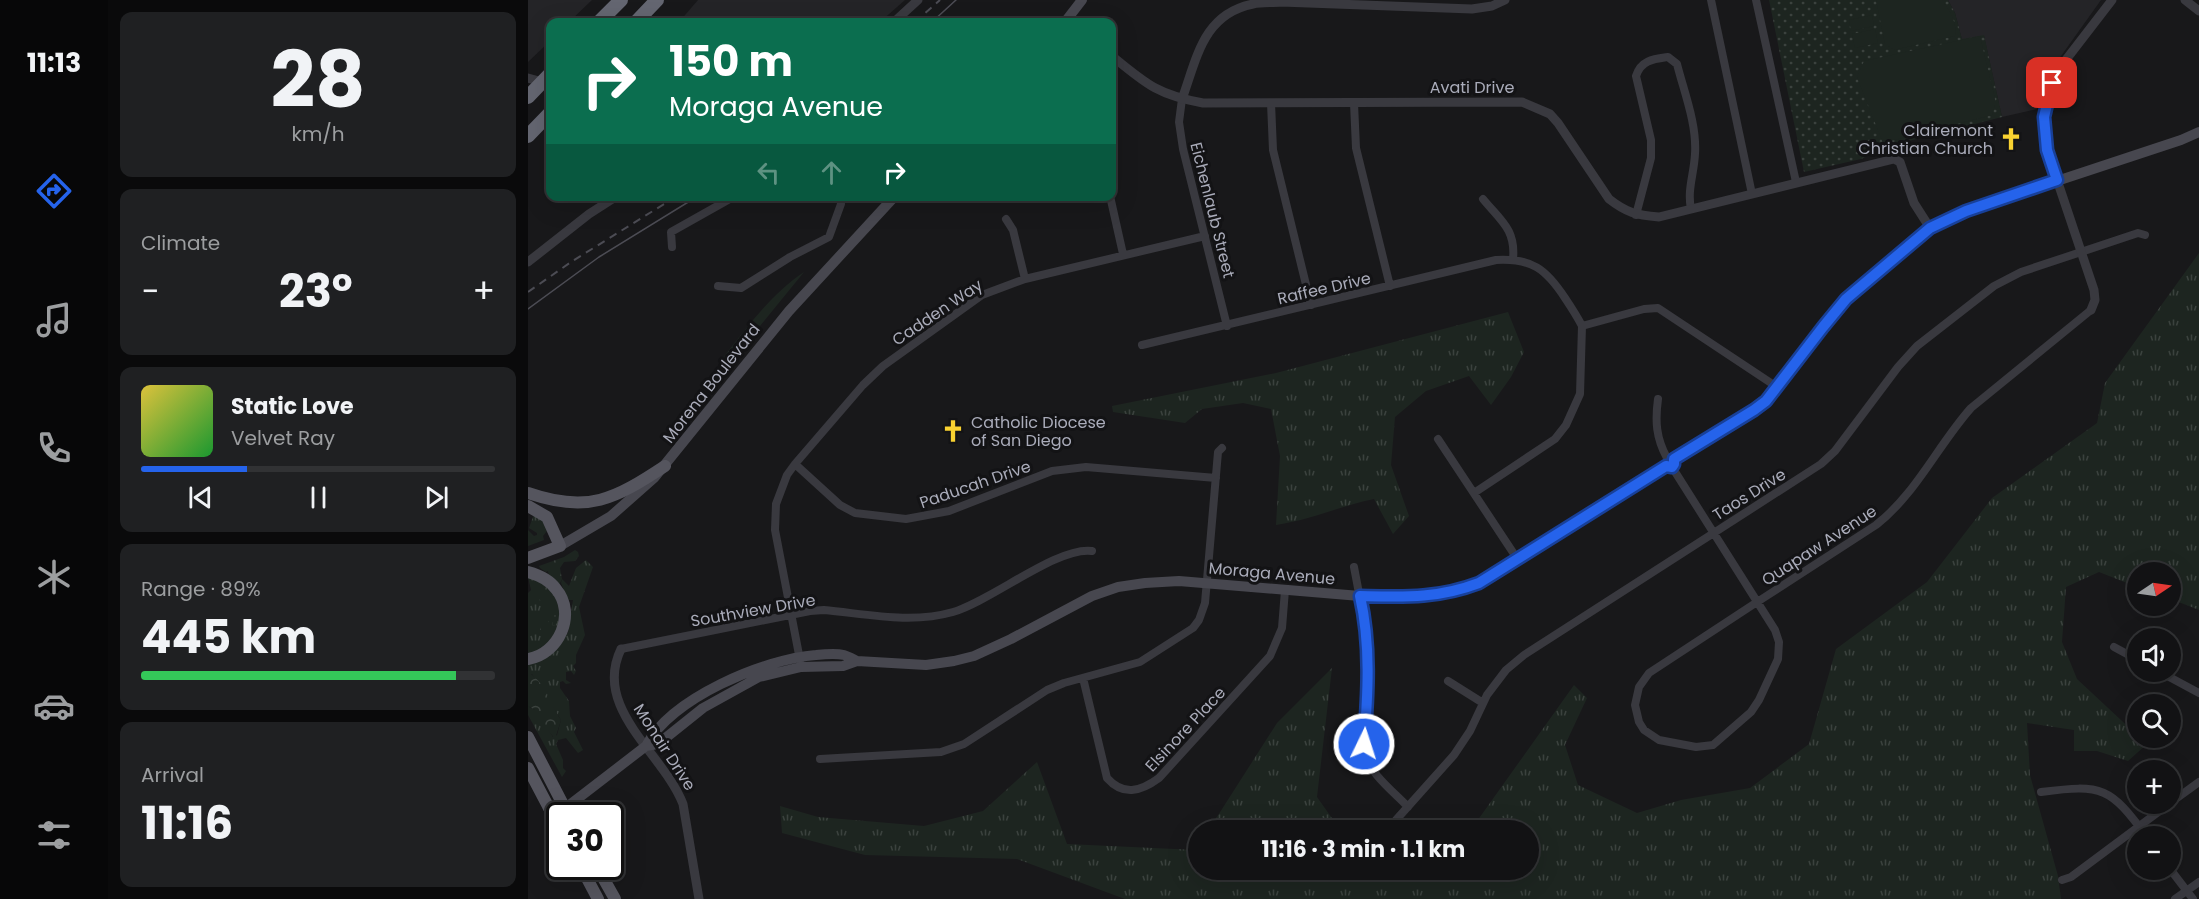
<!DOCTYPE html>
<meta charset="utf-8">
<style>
body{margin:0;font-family:Poppins,sans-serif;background:#1f2022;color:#f1f3f6;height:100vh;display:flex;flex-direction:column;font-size:22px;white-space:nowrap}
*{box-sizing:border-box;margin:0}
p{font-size:20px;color:#9c9ea0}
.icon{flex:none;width:33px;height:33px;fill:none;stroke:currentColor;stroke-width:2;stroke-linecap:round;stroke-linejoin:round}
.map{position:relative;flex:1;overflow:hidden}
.details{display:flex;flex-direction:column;gap:12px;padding:12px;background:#0a0a0b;width:420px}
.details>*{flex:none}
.banner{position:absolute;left:18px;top:18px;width:570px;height:183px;border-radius:12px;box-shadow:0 6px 24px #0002,0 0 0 2px #313234;background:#0b6e4f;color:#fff;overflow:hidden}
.needle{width:39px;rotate:77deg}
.fabs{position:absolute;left:1599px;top:562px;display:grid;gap:12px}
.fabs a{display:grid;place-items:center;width:54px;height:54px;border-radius:50%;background:#121214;box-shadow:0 6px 24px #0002,0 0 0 2px #313234;font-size:30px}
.speed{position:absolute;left:18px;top:802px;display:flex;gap:12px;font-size:30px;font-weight:700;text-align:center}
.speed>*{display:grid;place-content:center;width:78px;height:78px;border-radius:50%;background:#121214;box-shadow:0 6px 24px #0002,0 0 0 2px #313234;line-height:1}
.speed .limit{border:3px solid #111;border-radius:9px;background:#fff;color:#111}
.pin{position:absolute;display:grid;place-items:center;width:51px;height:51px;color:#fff;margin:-26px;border-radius:12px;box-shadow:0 3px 9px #0006}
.me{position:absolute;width:66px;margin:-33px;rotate:4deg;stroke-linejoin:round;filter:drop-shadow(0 0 4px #0008)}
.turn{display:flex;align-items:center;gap:21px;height:126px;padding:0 24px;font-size:27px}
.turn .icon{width:78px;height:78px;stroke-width:2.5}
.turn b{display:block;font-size:42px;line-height:51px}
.lanes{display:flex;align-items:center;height:57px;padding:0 24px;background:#0003;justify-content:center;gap:30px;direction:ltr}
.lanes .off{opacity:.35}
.big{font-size:45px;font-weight:700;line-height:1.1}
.details .card{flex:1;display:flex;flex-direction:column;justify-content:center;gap:9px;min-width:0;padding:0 21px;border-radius:12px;background:#1f2022}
.details .dial{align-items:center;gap:0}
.dial b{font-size:78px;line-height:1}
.song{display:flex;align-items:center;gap:18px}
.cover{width:72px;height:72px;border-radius:9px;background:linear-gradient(135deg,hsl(50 70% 55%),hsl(130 70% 35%))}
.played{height:6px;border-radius:3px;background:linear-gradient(90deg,#2563eb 30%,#313234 30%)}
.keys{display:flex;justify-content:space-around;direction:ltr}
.heat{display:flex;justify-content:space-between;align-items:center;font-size:33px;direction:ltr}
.charge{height:9px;border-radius:4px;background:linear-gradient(90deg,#34c759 89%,#313234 0)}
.trip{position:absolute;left:660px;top:820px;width:351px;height:60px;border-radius:30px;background:#121214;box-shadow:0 6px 24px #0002,0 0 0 2px #313234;font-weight:700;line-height:60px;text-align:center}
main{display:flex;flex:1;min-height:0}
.menu{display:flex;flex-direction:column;width:108px;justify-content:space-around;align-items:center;background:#070708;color:#9c9ea0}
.menu .icon{width:42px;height:42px}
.menu .selected{color:#2563eb}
.menu b{font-size:27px;color:#f1f3f6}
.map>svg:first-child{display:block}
</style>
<main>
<nav class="menu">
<b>11:13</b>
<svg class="icon selected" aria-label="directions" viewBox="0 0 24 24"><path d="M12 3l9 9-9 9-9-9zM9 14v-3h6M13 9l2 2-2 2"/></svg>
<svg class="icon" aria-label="music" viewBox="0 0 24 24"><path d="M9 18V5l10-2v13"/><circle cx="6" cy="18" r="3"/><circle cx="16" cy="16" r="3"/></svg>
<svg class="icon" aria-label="phone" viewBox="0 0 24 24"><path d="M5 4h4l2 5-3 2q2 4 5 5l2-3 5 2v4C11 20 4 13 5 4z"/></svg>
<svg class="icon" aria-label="climate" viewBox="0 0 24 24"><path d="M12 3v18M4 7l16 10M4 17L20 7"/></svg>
<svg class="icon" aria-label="car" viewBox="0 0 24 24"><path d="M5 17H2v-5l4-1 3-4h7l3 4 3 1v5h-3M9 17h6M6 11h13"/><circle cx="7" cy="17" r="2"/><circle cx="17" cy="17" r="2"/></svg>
<svg class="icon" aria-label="filters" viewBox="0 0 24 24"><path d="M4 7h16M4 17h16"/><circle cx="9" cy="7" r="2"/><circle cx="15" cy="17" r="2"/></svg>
</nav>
<section class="details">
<div class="card dial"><b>28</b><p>km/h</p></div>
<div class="card"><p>Climate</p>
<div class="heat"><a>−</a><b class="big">23°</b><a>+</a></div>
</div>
<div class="card">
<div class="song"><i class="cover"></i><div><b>Static Love</b><p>Velvet Ray</p></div></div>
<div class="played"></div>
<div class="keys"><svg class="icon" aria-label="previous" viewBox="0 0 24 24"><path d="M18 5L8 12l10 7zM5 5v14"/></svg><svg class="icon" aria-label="pause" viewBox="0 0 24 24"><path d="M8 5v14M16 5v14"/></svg><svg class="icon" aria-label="next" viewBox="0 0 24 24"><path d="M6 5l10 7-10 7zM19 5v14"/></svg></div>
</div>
<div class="card"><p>Range · 89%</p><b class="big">445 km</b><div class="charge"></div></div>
<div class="card"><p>Arrival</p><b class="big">11:16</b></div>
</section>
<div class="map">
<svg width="1671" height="899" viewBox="0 0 1671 899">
<defs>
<pattern id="grass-tufts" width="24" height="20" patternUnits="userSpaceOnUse" patternTransform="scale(1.5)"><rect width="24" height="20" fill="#1d2520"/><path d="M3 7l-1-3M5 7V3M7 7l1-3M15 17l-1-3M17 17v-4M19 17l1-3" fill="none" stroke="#3b423e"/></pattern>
<pattern id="forest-crowns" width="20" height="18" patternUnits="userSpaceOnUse" patternTransform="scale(1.5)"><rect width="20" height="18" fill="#1d2520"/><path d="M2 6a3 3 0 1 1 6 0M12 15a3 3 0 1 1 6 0" fill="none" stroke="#3b423e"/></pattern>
<pattern id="park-dots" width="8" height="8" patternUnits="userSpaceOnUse" patternTransform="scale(1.5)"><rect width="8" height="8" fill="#1d2520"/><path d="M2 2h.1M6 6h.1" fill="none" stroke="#3b423e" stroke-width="1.8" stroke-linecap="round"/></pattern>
</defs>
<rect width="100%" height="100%" fill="#18181a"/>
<path fill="#242427" d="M0,0H64L41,22H22V41L0,62Z
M170,0H377L352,22H151Z
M1420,0H1573L1518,77L1509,109L1474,117L1456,36L1434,40L1427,13Z"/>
<path fill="url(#grass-tufts)" d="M1671,253V610L1643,599L1642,573H1610L1609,587L1571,572L1538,587L1534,642L1549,679L1609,735L1610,738H1612L1619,744L1600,761L1569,751H1546V730L1499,723L1502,775L1530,876L1533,899H597L489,859L337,855L254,833L252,806L290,817L396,826L455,811L509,762L539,844L668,850L670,846V870H883L898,876L908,870H1000V831H942L1046,685L1059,698L1037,745L1050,785L1109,813L1153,800L1222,788L1281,744L1308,649L1399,582L1464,498L1569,423L1577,383Z
M276,272L197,369L191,363C216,331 242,295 276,272Z
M980,312L996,352L983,377L963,405L941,376L898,391L867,417L863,465L881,516L865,534L846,499C812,506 782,520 748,525L752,456L743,409L715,403L674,409L657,423L585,412L584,406L748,373Z
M6,514L14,518L19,531L15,536L16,540L0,546V530L6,536L9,535V533L1,528Z
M58,560L65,567L51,607L57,635L48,655V663L45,666L48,671L46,675L43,671L38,672V680L43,683L38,684L35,681L32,682V688L41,701L42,716L48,728L46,732L55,750L50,753L38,738L30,740L28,744L35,760V768L38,771L34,777L0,715V703L1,707L7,710L25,737L29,735L33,720C23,704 15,689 4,674H0V661L40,633L45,600H40L33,583L34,579L41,586L48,568Z
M0,577L6,578L27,592L34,623L17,648L0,654V593L3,590Z
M804,668L789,797L813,831H680L749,723Z"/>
<path fill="url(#forest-crowns)" d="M47,550L50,552L51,556L47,561L36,562L32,568L34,579L31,585L21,577L20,571L18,572L12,568L11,566L36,557Z
M11,583H16L27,592C24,597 17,602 12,601L7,588Z
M28,615L30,617L29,623L25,626V622L23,623L25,629L18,634L12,630L13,626L20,623L22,617Z
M0,674H3C18,685 23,705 33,720L27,739L19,729L13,727L7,715V710L0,706Z"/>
<path fill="url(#park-dots)" d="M1241,0H1420L1427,13L1434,39L1456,35L1474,117L1342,151V155L1333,159L1276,172Z"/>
<path fill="#1d2520" d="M1348,0H1414C1422,11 1429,22 1427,36L1366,50L1357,44Z
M1344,15L1346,26L1323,31L1321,20Z
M1347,29L1350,43L1327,48L1324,34Z
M1452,36L1467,99V105L1464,115L1355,143L1329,77L1336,61Z"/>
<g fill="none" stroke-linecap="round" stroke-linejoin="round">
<path stroke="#39393f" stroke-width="8" d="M1183,0L1224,194
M1228,0L1268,182
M654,99L651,122L655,149L699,326
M743,103L745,150L783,305
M826,103L828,148L862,286
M582,196L595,254
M955,199C972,220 988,229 985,259
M1108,215L1123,158V140L1108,76C1113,60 1126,59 1140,57L1149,64C1156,92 1169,124 1167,154C1166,174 1159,190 1163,209
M478,219L485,230L497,279
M144,247L143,232L207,196
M190,286L213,288L262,257L301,237L313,204L312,196
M1054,326L1116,309L1130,308L1249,387
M614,345L968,260C1004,258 1018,269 1037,298C1043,307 1049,316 1054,326
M1130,399C1127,421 1128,438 1139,458
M910,439L990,560
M267,464L312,505L327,513L378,519L421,511L524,471L558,467L688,478
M1144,467L1247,630L1251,642L1250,659L1231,700L1223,712L1185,745L1168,747L1131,740L1116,730L1111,722L1107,705L1111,687L1121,673L1223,606L1240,595L1348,525C1388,494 1410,445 1443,408L1563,310
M946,493L1027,439L1038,425L1052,394L1054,326
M826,567C833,604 841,642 841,680C841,702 832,733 837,754C842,774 866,792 880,807
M1586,647L1610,660
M93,649L282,611L296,610C339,614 383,624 425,612C463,601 530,546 564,551
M272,660L247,530L248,504L259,475L267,464L335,385L355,366L454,295L497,279L677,236
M1632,672L1671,693
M555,678L579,778C595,796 612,792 631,778L742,656L754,628L757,590
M920,681L955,703
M292,759L413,752L436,744L519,690L536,683L612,662L665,628L671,620L677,603L690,452L694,448
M1513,792C1575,784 1582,787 1619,837
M1642,803L1671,782
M868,820L926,755L942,731L959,695L978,670L996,655L1293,464L1307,451L1370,367L1389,346L1466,286L1493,272L1610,233L1617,235
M1642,869L1665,899
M1534,880L1543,877L1641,804
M1647,899L1671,882"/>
<path stroke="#39393f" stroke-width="9" d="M1657,0L1671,11
M366,22L390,0
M584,56C618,84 630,95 675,103L994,102L1022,114L1030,123L1081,199C1099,213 1108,215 1131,217L1366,159L1372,162L1386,203L1402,228
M0,78L22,84
M654,99C669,58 675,14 725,4C734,2 744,3 753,2L944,9L964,6L977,0
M0,262L61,214L89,196
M1563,310L1567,300L1566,290L1519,150L1516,117L1524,83L1537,61L1584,0
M93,649C64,709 136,754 155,804L171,899"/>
<path stroke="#47474f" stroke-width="10" d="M537,22L554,0
M1146,459L1226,410L1238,401L1295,327L1318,299L1402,228L1438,211L1653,140L1671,132
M32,546L83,516L126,478L261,311L367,196
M118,746L130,744L175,708L231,677L273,667L315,666L329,661L398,665L426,661L446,656L483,639L564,596L590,587L617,583L651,581L832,596L894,597L932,590L951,583L990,560L1138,466
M31,813L118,746C143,698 236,659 288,655C297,654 308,653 316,655C320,656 325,659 329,661"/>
<path stroke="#55555e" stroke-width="12" d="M0,493C60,514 87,499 137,466
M0,506L19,517L32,546L0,558
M0,572C11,575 21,579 28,589C49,614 31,654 0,659
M0,737L41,816
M0,768L32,829
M53,867L70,899
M69,867L87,899"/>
<path stroke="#646671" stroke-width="14" d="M71,22L93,0
M108,22L129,0
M0,136L22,113"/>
<path stroke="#4c4c54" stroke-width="1.5" d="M404,22L428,0
M0,309L71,257L170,196"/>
<path stroke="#4c4c54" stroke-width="2" stroke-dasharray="8 6" stroke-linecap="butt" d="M387,22L412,0
M0,292L43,262L149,196"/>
<path stroke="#646671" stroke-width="14" d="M0,97L22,74"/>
</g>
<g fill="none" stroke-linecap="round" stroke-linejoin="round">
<g stroke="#184099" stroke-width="15">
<path id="route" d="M836,744C840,694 843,645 832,596C875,597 909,599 951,583L1138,466L1144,467L1146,464V459L1226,410L1238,401L1295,327L1318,299L1402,228L1438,211L1529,180L1519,150L1516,117L1524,83"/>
</g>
<use href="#route" stroke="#2563eb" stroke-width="10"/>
</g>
<defs>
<g id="church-bare" transform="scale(1.8)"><path d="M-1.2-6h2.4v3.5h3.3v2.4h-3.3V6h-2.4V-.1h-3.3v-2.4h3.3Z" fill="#f9d231" stroke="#131315" stroke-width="2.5" paint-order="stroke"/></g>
</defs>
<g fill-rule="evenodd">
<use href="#church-bare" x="1483" y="139"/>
<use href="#church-bare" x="425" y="431"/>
</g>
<g text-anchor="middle" stroke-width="6" stroke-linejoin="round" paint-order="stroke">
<g font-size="16" fill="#aaacba" stroke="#131315">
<text x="944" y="93">Avati Drive</text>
<text transform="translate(685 210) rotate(76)" y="6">Eichenlaub Street</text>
<text transform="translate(796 288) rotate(-13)" y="6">Raffee Drive</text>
<text transform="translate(409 312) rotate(-34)" y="6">Cadden Way</text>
<text transform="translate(183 383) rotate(-52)" y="6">Morena Boulevard</text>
<text transform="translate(447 484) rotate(-19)" y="6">Paducah Drive</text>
<text transform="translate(1221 494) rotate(-32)" y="6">Taos Drive</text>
<text transform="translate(1291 545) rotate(-33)" y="6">Quapaw Avenue</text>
<text transform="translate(744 573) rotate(5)" y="6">Moraga Avenue</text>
<text transform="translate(225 610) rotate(-10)" y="6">Southview Drive</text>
<text transform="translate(657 729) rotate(-47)" y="6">Elsinore Place</text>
<text transform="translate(137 747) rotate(57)" y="6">Monair Drive</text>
</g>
<g font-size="16" fill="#aaacba" stroke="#131315" text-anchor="end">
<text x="1465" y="136">Clairemont<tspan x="1465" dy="18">Christian Church</tspan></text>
<text x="443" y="428" text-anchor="start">Catholic Diocese<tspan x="443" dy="18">of San Diego</tspan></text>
</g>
</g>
</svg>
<div class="fabs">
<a><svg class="needle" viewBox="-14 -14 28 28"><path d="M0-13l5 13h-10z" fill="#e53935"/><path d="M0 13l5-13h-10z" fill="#9c9ea0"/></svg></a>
<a><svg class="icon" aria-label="sound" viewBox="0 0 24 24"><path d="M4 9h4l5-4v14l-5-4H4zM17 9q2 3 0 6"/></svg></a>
<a><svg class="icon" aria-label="search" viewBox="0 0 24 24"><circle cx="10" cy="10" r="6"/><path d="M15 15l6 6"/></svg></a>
<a>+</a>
<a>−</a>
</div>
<div class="speed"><div class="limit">30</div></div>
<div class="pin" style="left:1524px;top:83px;background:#d93025"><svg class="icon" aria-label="arrive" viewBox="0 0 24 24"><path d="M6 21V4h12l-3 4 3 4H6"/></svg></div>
<svg class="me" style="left:836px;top:744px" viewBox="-20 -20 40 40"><circle r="17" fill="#2563eb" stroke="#fff" stroke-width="3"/><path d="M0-11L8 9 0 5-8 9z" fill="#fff"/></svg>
<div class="trip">11:16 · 3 min · 1.1 km</div>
<div class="banner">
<div class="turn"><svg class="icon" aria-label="right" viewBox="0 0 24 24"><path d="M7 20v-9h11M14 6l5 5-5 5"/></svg><div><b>150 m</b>Moraga Avenue</div></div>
<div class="lanes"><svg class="icon off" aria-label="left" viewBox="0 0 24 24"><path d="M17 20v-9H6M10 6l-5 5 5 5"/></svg><svg class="icon off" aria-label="ahead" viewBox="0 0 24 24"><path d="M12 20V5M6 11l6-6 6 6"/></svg><svg class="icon" aria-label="right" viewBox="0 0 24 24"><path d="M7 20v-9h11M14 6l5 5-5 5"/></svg></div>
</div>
</div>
</main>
